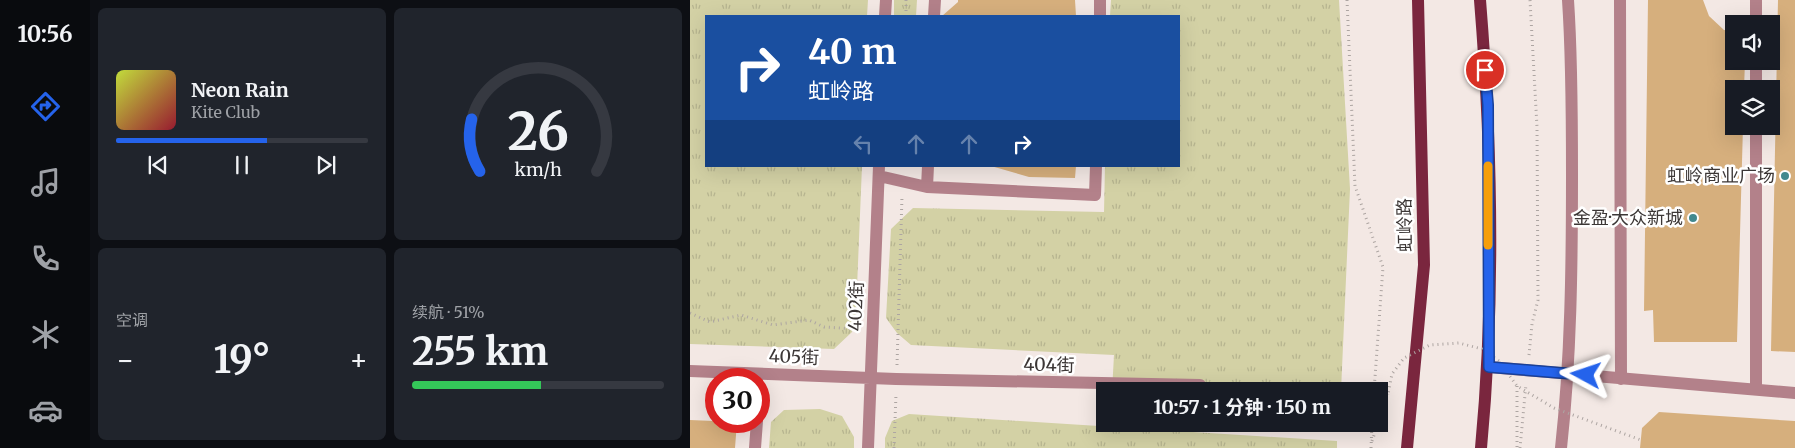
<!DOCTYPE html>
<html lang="zh">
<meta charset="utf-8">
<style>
body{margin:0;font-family:Merriweather,"Noto Sans SC",serif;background:#20242c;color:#f1f3f6;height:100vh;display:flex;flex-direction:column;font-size:19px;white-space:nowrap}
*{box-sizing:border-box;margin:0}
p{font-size:16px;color:#9ea1a6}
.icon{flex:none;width:28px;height:28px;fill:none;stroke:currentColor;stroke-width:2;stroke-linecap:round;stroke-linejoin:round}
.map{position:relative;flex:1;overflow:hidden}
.sheet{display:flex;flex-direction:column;gap:8px;padding:8px;background:#0d0f14;width:600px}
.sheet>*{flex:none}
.top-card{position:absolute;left:15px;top:15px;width:475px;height:152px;border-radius:0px;box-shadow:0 5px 20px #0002;background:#1a4fa0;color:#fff;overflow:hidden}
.tools{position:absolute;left:1035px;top:15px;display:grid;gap:10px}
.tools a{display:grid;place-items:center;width:55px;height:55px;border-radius:0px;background:#171b24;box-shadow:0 5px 20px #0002;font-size:25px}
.speed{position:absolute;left:15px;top:368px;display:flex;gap:10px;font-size:25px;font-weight:700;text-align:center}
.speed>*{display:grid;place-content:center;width:65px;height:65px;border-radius:50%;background:#171b24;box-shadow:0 5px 20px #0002;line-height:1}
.speed .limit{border:8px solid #d22;background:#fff;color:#111}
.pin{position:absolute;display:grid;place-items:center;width:42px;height:42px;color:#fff;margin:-21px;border:2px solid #fff;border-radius:50%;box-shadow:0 1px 5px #0007}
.me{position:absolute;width:55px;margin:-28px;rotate:275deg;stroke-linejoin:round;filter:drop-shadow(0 0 4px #0008)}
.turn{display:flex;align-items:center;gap:18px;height:105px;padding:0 20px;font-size:22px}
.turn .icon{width:65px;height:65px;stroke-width:2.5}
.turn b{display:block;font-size:35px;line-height:42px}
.lanes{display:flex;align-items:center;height:48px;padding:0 20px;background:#0003;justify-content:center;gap:25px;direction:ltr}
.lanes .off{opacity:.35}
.big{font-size:38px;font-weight:700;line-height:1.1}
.sheet .tile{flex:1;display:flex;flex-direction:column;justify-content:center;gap:8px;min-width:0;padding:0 18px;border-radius:8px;background:#20242c}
.sheet .dial{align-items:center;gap:0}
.dial svg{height:130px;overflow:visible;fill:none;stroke:#363941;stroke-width:7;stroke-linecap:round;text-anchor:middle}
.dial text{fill:#f1f3f6;stroke:none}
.song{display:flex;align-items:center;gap:15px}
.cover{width:60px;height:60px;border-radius:8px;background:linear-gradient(135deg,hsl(70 70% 55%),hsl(350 70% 35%))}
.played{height:5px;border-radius:2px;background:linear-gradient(90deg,#2563eb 60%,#363941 60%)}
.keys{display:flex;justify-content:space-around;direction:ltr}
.heat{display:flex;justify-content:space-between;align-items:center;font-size:28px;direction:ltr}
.charge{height:8px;border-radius:4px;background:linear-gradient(90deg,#34c759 51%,#363941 0)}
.sheet .tiles{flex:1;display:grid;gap:8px;grid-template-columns:repeat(2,1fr)}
.trip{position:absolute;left:406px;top:382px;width:292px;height:50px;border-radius:0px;background:#171b24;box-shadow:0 5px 20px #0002;font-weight:700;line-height:50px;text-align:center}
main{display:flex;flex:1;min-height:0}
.tabs{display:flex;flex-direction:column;width:90px;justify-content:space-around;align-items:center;background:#090b0e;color:#9ea1a6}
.tabs .icon{width:35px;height:35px}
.tabs .active{color:#2563eb}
.tabs b{font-size:22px;color:#f1f3f6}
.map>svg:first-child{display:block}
</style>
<main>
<nav class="tabs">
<b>10:56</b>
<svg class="icon active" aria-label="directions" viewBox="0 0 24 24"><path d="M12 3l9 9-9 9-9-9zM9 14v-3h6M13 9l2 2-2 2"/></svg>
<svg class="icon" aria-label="music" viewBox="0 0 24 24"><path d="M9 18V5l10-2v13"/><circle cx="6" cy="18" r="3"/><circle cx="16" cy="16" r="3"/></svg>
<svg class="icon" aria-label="phone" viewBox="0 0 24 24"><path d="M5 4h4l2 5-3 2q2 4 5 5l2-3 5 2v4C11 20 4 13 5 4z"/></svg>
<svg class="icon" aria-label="climate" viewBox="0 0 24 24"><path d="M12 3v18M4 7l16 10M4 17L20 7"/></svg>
<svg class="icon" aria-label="car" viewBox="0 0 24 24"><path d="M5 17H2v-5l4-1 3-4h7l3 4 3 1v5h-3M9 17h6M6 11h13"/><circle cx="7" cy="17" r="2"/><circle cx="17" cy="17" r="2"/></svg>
</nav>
<section class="sheet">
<div class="tiles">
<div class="tile">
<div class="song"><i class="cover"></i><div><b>Neon Rain</b><p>Kite Club</p></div></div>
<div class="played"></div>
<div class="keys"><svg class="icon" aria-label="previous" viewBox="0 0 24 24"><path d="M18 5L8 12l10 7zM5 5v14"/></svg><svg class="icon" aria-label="pause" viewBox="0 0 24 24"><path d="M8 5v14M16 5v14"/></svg><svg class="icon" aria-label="next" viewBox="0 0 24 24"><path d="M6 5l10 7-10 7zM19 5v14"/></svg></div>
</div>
<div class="tile dial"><svg viewBox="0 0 100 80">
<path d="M14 69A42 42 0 1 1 86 69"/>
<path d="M14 69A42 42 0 0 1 9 37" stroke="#2563eb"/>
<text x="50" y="56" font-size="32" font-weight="700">26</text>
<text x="50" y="72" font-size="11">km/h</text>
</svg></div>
<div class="tile"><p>空调</p>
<div class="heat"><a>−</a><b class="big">19°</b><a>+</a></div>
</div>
<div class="tile"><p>续航 · 51%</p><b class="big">255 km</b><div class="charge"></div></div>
</div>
</section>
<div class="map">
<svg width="1105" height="448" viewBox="0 0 1105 448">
<defs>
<pattern id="grass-tufts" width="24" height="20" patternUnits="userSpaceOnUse" patternTransform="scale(1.25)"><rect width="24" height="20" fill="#d3d1a5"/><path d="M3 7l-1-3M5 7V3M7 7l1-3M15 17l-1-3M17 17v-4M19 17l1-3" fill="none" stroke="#b6b48f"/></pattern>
</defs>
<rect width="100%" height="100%" fill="#f3e8e4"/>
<path fill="url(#grass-tufts)" d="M0,0H178L177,16H16V166H172L166,312L162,332L144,349L0,344Z
M204,0H227L226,16H204Z
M421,0H649L660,189L651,391H422L424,355L221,345L207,333L196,318L201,229L223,208L414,212L415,166H489V16H420Z
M130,409L152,416L164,437V448H79L81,422L94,410Z
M219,414L647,441V448H195V438L202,421Z"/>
<path fill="#d6af7d" d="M268,0H385L386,16H252L268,2Z
M958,0H1013L1019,16L1034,30L1044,31V61H1055L1054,89H1044V126H1053L1047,342H964L963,310L954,311Z
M1088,0H1105V352L1081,351Z
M301,166H386L385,178L339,177Z
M969,412L1105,421V448H950L952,428Z
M0,420L47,422L45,448H0Z"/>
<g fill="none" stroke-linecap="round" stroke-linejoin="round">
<path stroke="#ada5a2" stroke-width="3" stroke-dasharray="1 4" stroke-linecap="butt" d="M657,0L665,186L693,267L684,391
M216,16V0
M0,313L20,322L51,315L83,325L119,320L134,327L168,329
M839,355L842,324L848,300L847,127L840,0
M207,365L212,196
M523,386L647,391
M827,386V448
M690,418L698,394
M682,441L688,424
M204,448L206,394
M681,448L682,424
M830,448L836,384"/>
<path stroke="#b3818a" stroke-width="12" d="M930,0L931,379
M195,16L196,0
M244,16L245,0
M410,16V0
M1066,24V0
M1066,89V61
M189,176L237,187L405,195L406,166
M237,187L238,166
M799,367L1105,393
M0,371L206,379L510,385
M1066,389V126
M65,448L67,421
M178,448L189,166
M871,448C881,357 882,266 882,175C882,116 882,58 878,0"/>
<path stroke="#7a263e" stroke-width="12" d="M790,0C802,148 805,300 791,448
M717,448L734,265L728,0"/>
<path stroke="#ada5a2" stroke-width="3" stroke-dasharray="1 4" stroke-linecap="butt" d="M690,393L698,394L702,374L714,358L740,345L769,343L792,349L809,361L827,386L864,408L951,440"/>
</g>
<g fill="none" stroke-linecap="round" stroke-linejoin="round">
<g stroke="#184099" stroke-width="12">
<path id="route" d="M795,70L798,105L799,367L896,375"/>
</g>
<use href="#route" stroke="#2563eb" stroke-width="9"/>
<path stroke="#f59e0b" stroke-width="9" d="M798,166V245"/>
</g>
<g fill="#41898f" stroke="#fff" stroke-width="2">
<circle cx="1095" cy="176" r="5"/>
<circle cx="1003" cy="218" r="5"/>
</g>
<g text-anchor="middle" stroke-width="5" stroke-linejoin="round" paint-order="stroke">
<g font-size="18" fill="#3c3736" stroke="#fff" text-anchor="end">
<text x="1085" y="182">虹岭商业广场</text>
<text x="993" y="224">金盈·大众新城</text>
</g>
<g font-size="18" fill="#3c3736" stroke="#fff">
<text transform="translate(715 225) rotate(-91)" y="6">虹岭路</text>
<text transform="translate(166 306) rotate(-88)" y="6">402街</text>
<text transform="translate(104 357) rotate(2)" y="6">405街</text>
<text transform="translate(359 365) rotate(1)" y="6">404街</text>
</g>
</g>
</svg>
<div class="tools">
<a><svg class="icon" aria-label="sound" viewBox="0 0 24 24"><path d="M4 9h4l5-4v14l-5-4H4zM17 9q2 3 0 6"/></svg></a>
<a><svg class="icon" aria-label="layers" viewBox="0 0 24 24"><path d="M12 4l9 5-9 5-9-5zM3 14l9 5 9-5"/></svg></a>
</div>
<div class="speed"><div class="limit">30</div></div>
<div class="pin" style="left:795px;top:70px;background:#d93025"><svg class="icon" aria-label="arrive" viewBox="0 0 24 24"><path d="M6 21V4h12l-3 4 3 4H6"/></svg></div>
<svg class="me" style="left:896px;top:375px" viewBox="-20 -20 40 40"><path d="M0-17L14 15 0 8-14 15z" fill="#2563eb" stroke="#fff" stroke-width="4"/></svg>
<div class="trip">10:57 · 1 分钟 · 150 m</div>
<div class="top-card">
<div class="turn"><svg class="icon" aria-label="right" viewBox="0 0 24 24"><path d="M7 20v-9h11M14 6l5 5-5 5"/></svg><div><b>40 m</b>虹岭路</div></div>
<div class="lanes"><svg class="icon off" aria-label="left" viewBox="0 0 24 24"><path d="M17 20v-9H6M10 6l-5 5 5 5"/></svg><svg class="icon off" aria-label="ahead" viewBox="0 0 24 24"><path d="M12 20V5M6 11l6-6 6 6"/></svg><svg class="icon off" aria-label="ahead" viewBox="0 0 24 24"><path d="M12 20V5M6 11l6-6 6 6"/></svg><svg class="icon" aria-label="right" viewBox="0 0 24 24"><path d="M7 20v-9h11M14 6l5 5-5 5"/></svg></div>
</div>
</div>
</main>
